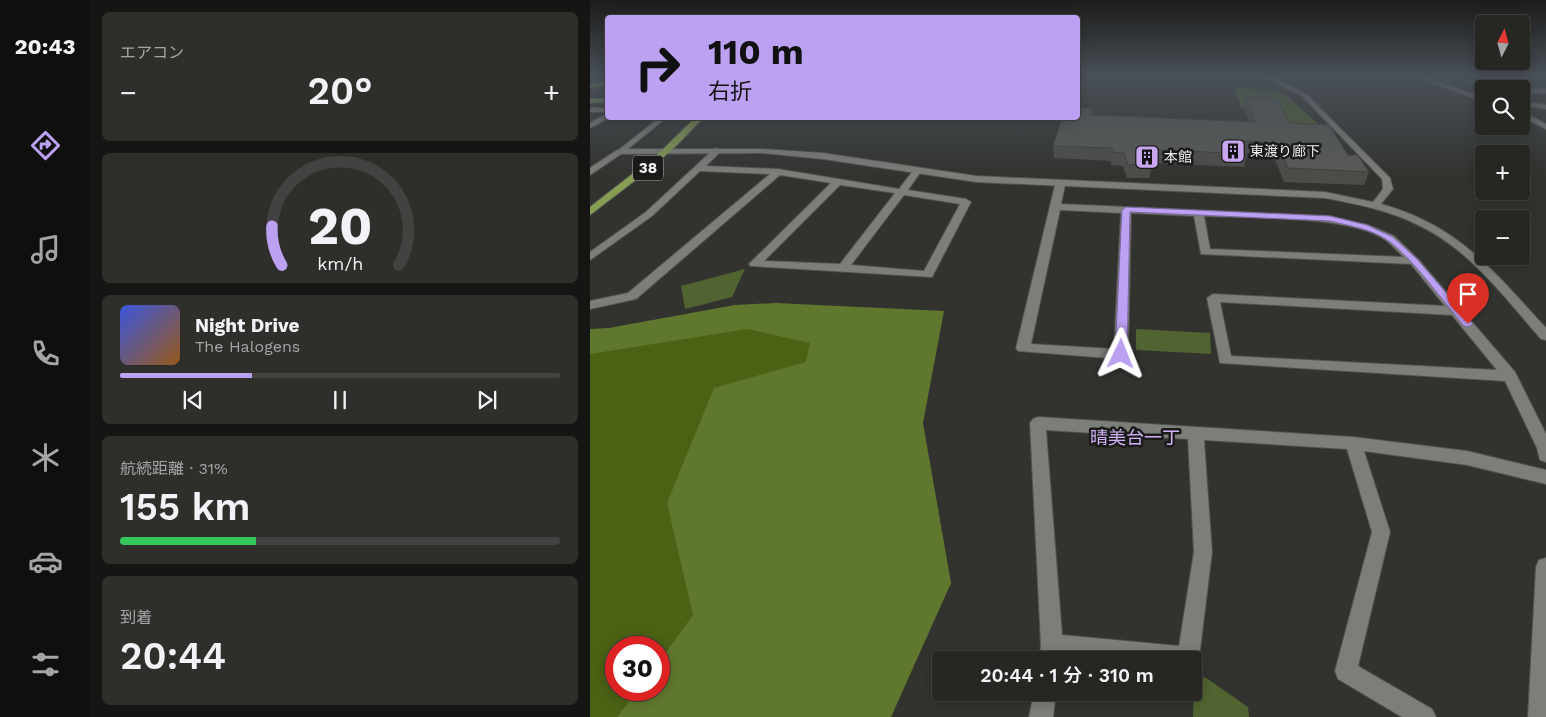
<!DOCTYPE html>
<html lang="ja">
<meta charset="utf-8">
<style>
body{margin:0;font-family:"Work Sans","Noto Sans JP",sans-serif;background:#2e2e2b;color:#f1f3f6;height:100vh;display:flex;flex-direction:column;font-size:19px;white-space:nowrap}
*{box-sizing:border-box;margin:0}
p{font-size:16px;color:#a4a5a6}
.icon{flex:none;width:28px;height:28px;fill:none;stroke:currentColor;stroke-width:2;stroke-linecap:round;stroke-linejoin:round}
.map{position:relative;flex:1;overflow:hidden}
.panel{display:flex;flex-direction:column;gap:12px;padding:12px;background:#151513;width:500px}
.panel>*{flex:none}
.hud{position:absolute;left:15px;top:15px;width:475px;height:105px;border-radius:5px;box-shadow:0 2px 12px #0003,0 0 0 1px #424341;background:#bca0f2;color:#111;overflow:hidden}
.needle{width:32px;rotate:6deg}
.tools{position:absolute;left:885px;top:15px;display:grid;gap:10px}
.tools a{display:grid;place-items:center;width:55px;height:55px;border-radius:5px;background:#262623;box-shadow:0 2px 12px #0003,0 0 0 1px #424341;font-size:25px}
.speed{position:absolute;left:15px;top:636px;display:flex;gap:10px;font-size:25px;font-weight:700;text-align:center}
.speed>*{display:grid;place-content:center;width:65px;height:65px;border-radius:50%;background:#262623;box-shadow:0 2px 12px #0003,0 0 0 1px #424341;line-height:1}
.speed .limit{border:8px solid #d22;background:#fff;color:#111}
.pin{position:absolute;display:grid;place-items:center;width:42px;height:42px;color:#fff;margin:-51px -21px;border-radius:50% 50% 50% 0;rotate:-45deg;box-shadow:0 0 5px #0007}
.pin .icon{rotate:45deg}
.me{position:absolute;width:55px;margin:-28px;rotate:2deg;stroke-linejoin:round;filter:drop-shadow(0 0 4px #0008)}
.turn{display:flex;align-items:center;gap:18px;height:105px;padding:0 20px;font-size:22px}
.turn .icon{width:65px;height:65px;stroke-width:2.5}
.turn b{display:block;font-size:35px;line-height:42px}
.big{font-size:38px;font-weight:600;line-height:1.1}
.panel .widget{flex:1;display:flex;flex-direction:column;justify-content:center;gap:8px;min-width:0;padding:0 18px;border-radius:8px;background:#2e2e2b}
.panel .dial{align-items:center;gap:0}
.dial svg{height:130px;overflow:visible;fill:none;stroke:#424341;stroke-width:7;stroke-linecap:round;text-anchor:middle}
.dial text{fill:#f1f3f6;stroke:none}
.song{display:flex;align-items:center;gap:15px}
.cover{width:60px;height:60px;border-radius:8px;background:linear-gradient(135deg,hsl(230 70% 55%),hsl(30 70% 35%))}
.played{height:5px;border-radius:2px;background:linear-gradient(90deg,#bca0f2 30%,#424341 30%)}
.keys{display:flex;justify-content:space-around;direction:ltr}
.heat{display:flex;justify-content:space-between;align-items:center;font-size:28px;direction:ltr}
.charge{height:8px;border-radius:4px;background:linear-gradient(90deg,#34c759 31%,#424341 0)}
.trip{position:absolute;left:342px;top:651px;width:270px;height:50px;border-radius:5px;background:#262623;box-shadow:0 2px 12px #0003,0 0 0 1px #424341;font-weight:600;line-height:50px;text-align:center}
main{display:flex;flex:1;min-height:0}
.tabs{display:flex;flex-direction:column;width:90px;justify-content:space-around;align-items:center;background:#0f0f0e;color:#a4a5a6}
.tabs .icon{width:35px;height:35px}
.tabs .on{color:#bca0f2}
.tabs b{font-size:22px;color:#f1f3f6}
.map>svg:first-child{display:block}
</style>
<main>
<nav class="tabs">
<b>20:43</b>
<svg class="icon on" aria-label="directions" viewBox="0 0 24 24"><path d="M12 3l9 9-9 9-9-9zM9 14v-3h6M13 9l2 2-2 2"/></svg>
<svg class="icon" aria-label="music" viewBox="0 0 24 24"><path d="M9 18V5l10-2v13"/><circle cx="6" cy="18" r="3"/><circle cx="16" cy="16" r="3"/></svg>
<svg class="icon" aria-label="phone" viewBox="0 0 24 24"><path d="M5 4h4l2 5-3 2q2 4 5 5l2-3 5 2v4C11 20 4 13 5 4z"/></svg>
<svg class="icon" aria-label="climate" viewBox="0 0 24 24"><path d="M12 3v18M4 7l16 10M4 17L20 7"/></svg>
<svg class="icon" aria-label="car" viewBox="0 0 24 24"><path d="M5 17H2v-5l4-1 3-4h7l3 4 3 1v5h-3M9 17h6M6 11h13"/><circle cx="7" cy="17" r="2"/><circle cx="17" cy="17" r="2"/></svg>
<svg class="icon" aria-label="filters" viewBox="0 0 24 24"><path d="M4 7h16M4 17h16"/><circle cx="9" cy="7" r="2"/><circle cx="15" cy="17" r="2"/></svg>
</nav>
<section class="panel">
<div class="widget"><p>エアコン</p>
<div class="heat"><a>−</a><b class="big">20°</b><a>+</a></div>
</div>
<div class="widget dial"><svg viewBox="0 0 100 80">
<path d="M14 69A42 42 0 1 1 86 69"/>
<path d="M14 69A42 42 0 0 1 8 45" stroke="#bca0f2"/>
<text x="50" y="56" font-size="32" font-weight="700">20</text>
<text x="50" y="72" font-size="11">km/h</text>
</svg></div>
<div class="widget">
<div class="song"><i class="cover"></i><div><b>Night Drive</b><p>The Halogens</p></div></div>
<div class="played"></div>
<div class="keys"><svg class="icon" aria-label="previous" viewBox="0 0 24 24"><path d="M18 5L8 12l10 7zM5 5v14"/></svg><svg class="icon" aria-label="pause" viewBox="0 0 24 24"><path d="M8 5v14M16 5v14"/></svg><svg class="icon" aria-label="next" viewBox="0 0 24 24"><path d="M6 5l10 7-10 7zM19 5v14"/></svg></div>
</div>
<div class="widget"><p>航続距離 · 31%</p><b class="big">155 km</b><div class="charge"></div></div>
<div class="widget"><p>到着</p><b class="big">20:44</b></div>
</section>
<div class="map">
<svg width="956" height="717" viewBox="0 0 956 717">
<rect width="100%" height="100%" fill="#32332f"/>
<path fill="#516330" d="M644,88L685,90L698,97L736,131L698,129L688,109L651,107Z
M155,269L142,297L95,309L91,286Z
M546,329L620,333L621,354L546,350Z
M615,677L658,707L659,717H603L604,681Z"/>
<path fill="#60782e" fill-rule="evenodd" d="M186,303L354,311L333,423L361,583L301,717H0V329L19,328L145,305ZM26,648H69V690H26Z"/>
<path fill="#4b6114" d="M158,329L220,343L216,362L124,388L77,503L103,615L69,662V648H26V690H48L27,717H0V354Z"/>
<g fill="none" stroke-linecap="round" stroke-linejoin="round">
<g stroke="#50524e" stroke-width="2">
<path id="minor" d="M824,76H833L894,98V102Z
M931,89H956V93H931Z
M931,101L956,105V109L931,105Z
M931,111L956,124V129L931,116Z
M18,113L19,118L0,128V123Z
M125,148L132,150L116,166L188,169L309,189L325,168L328,167L332,170L318,190L376,199L381,202L342,277L161,266L159,264L161,262L241,183L190,175L46,299L0,309V301L38,293L180,174L110,171L62,216L0,260V252L56,212ZM250,185L305,193L250,264L174,261ZM314,195L370,204L334,271L261,265Z
M27,150L34,152L0,175V168Z
M470,182L475,185L471,204L739,216L778,225L804,236L828,259L925,372L956,434V462L950,460L947,448L915,381L630,363L617,298L623,294L855,306L821,264L611,254L604,216L541,213L538,354L536,357L531,359L428,351L426,348L465,185ZM470,210L531,213L524,349L441,344ZM614,216C658,218 763,215 797,241C803,246 808,252 814,257L620,249ZM630,302L862,315L907,370L641,356Z
M448,417L763,437L877,451L956,470V484L877,465L774,451L800,532L768,666L842,709L846,717H812L748,679L745,671L782,532L757,449L614,440L622,552L609,658L606,666H604V660H506L471,657V660H449L451,645L440,423L443,419ZM456,430L598,439L604,552L589,646L472,635Z
M956,558V717H938L946,567L949,560Z
M444,692H466L463,717H439Z"/>
</g>
<g stroke="#50524e" stroke-width="2">
<path id="tertiary" d="M672,76H680L716,94L800,178L803,189L791,204C870,226 903,271 956,328V340L951,339C914,297 879,248 826,224C798,210 766,204 735,198L386,182L233,159L173,153L30,154L26,152L69,118H76L38,149H173L233,153L386,176L735,192L783,202L793,189L792,179L712,96Z
M0,108H18V112H0Z"/>
</g>
<g stroke="#50524e" stroke-width="2">
<path id="primary" d="M18,82V86L0,88V84Z
M18,98V102L0,103V99Z
M105,118H113L87,145L60,169L0,215V207L68,154Z"/>
</g>
<use href="#minor" fill="#7c7e79" fill-rule="evenodd"/>
<use href="#tertiary" fill="#7c7e79" fill-rule="evenodd"/>
<use href="#primary" fill="#879d53" fill-rule="evenodd"/>
</g>
<path fill="#4c4d49" d="M839,76H955L954,79L913,78L911,82H885L862,85Z
M656,98L700,123L758,155L779,172L774,185L694,182L683,155L657,154L654,167L561,163V164L560,178H537L533,166L521,165V161L464,158L463,146L502,108L501,115L659,121L654,109Z"/>
<path fill="#3e3f3c" d="M878,76H888L885,82L862,85L866,78Z"/>
<path fill="#585a55" stroke="#3e3f3c" d="M861,76H878L866,78Z
M656,98L687,99L700,123L739,125L758,155H768L779,172L698,168L687,143L653,141L657,154L555,149L561,164L538,165L534,153L522,152V148L463,146L472,118H488V108H502L501,115L666,122Z"/>
<linearGradient id="sky" x2="0" y2="1"><stop stop-color="#1c1c1a"/><stop offset="0.43" stop-color="#495058"/><stop offset="1" stop-color="#495058" stop-opacity="0"/></linearGradient>
<rect width="956" height="176" fill="url(#sky)"/>
<path fill="#bca0f2" stroke="#7a689d" d="M536,207L740,216L777,225L803,237L827,259L883,324L878,327L874,326C853,302 823,258 797,240C781,229 759,226 740,221L540,212L537,354L535,357H527L525,354L532,210Z"/>
<defs>
<g id="building-square" transform="scale(1.25)"><rect x="-9" y="-9" width="18" height="18" rx="4" fill="#c7a6ef" stroke="#1a1b19"/><path d="M-4-6H4V6H1V3H-1V6H-4ZM-2.5-4.3h1.7v1.8h-1.7ZM.8-4.3h1.7v1.8H.8ZM-2.5-1h1.7V.8h-1.7ZM.8-1h1.7V.8H.8Z" fill="#111"/></g>
</defs>
<g fill-rule="evenodd">
<use href="#building-square" x="643" y="151"/>
<use href="#building-square" x="557" y="157"/>
</g>
<g text-anchor="middle" stroke-width="5" stroke-linejoin="round" paint-order="stroke">
<g font-size="14" fill="#edeeeb" stroke="#1a1b19" text-anchor="start">
<text x="660" y="156">東渡り廊下</text>
<text x="574" y="162">本館</text>
</g>
<rect fill="#1a1b19" stroke="#aeafac" stroke-width="1" x="43" y="155.5" width="30" height="25" rx="4"/>
<g font-size="15" font-weight="bold" fill="#edeeeb">
<text x="58" y="173">38</text>
</g>
<g font-size="18" fill="#d0b1f6" stroke="#1a1b19">
<text x="545" y="444">晴美台一丁</text>
</g>
</g>
</svg>
<div class="tools">
<a><svg class="needle" viewBox="-14 -14 28 28"><path d="M0-13l5 13h-10z" fill="#e53935"/><path d="M0 13l5-13h-10z" fill="#a4a5a6"/></svg></a>
<a><svg class="icon" aria-label="search" viewBox="0 0 24 24"><circle cx="10" cy="10" r="6"/><path d="M15 15l6 6"/></svg></a>
<a>+</a>
<a>−</a>
</div>
<div class="speed"><div class="limit">30</div></div>
<div class="pin" style="left:878px;top:324px;background:#d93025"><svg class="icon" aria-label="arrive" viewBox="0 0 24 24"><path d="M6 21V4h12l-3 4 3 4H6"/></svg></div>
<svg class="me" style="left:531px;top:354px" viewBox="-20 -20 40 40"><path d="M0-17L14 15 0 8-14 15z" fill="#bca0f2" stroke="#fff" stroke-width="4"/></svg>
<div class="trip">20:44 · 1 分 · 310 m</div>
<div class="hud">
<div class="turn"><svg class="icon" aria-label="right" viewBox="0 0 24 24"><path d="M7 20v-9h11M14 6l5 5-5 5"/></svg><div><b>110 m</b>右折</div></div>
</div>
</div>
</main>
